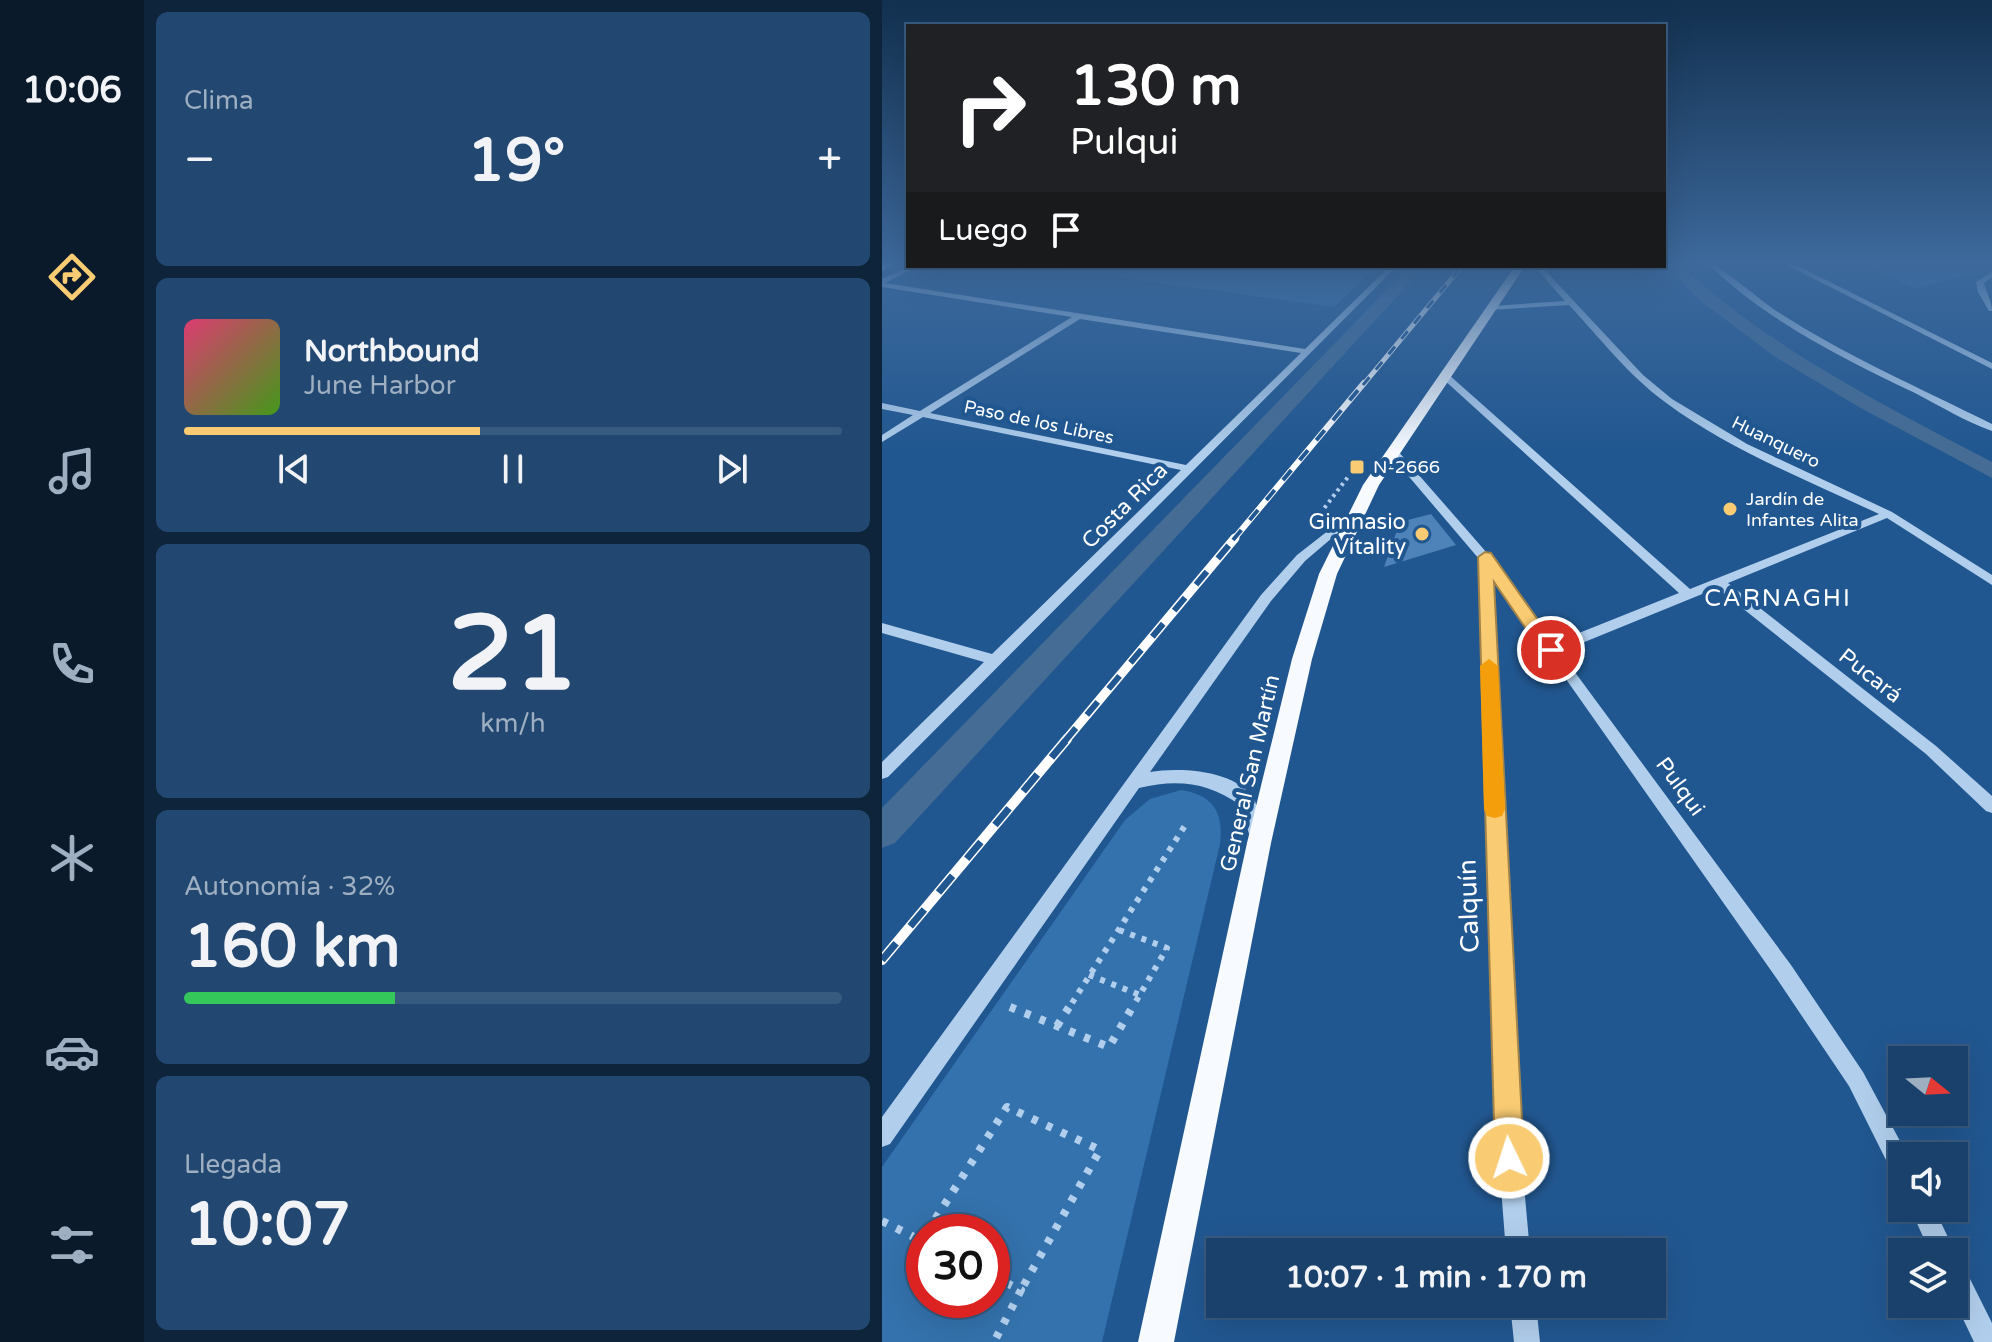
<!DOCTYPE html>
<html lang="es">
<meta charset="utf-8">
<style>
body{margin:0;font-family:"Varela Round",sans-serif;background:#224872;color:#f1f3f6;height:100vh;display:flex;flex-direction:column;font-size:30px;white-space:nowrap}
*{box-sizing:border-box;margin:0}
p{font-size:26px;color:#9fafc2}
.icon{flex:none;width:44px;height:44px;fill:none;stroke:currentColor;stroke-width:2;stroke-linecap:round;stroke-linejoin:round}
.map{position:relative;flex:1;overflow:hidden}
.side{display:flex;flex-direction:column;gap:12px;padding:12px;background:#0e243b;width:738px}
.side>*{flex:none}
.hud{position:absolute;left:24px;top:24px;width:760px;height:244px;border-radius:0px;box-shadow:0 8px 32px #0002,0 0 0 2px #375a7f;background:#202124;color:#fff;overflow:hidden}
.needle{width:52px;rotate:108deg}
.tools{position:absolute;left:1006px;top:1046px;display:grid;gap:16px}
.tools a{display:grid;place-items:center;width:80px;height:80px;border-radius:0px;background:#19416c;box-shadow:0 8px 32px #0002,0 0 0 2px #375a7f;font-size:40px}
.speed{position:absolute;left:24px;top:1214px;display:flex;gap:16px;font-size:40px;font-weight:700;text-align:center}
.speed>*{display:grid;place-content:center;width:104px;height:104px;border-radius:50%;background:#19416c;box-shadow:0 8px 32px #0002,0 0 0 2px #375a7f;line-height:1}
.speed .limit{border:12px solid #d22;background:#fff;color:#111}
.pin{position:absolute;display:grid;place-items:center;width:68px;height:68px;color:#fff;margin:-34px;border:4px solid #fff;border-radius:50%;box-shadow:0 2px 8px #0007}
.me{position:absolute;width:88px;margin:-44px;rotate:356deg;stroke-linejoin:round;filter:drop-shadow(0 0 6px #0008)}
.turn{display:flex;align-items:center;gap:28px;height:168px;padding:0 32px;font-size:36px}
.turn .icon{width:104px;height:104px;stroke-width:2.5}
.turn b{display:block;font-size:56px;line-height:68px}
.then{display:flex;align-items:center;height:76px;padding:0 32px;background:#0003;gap:16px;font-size:30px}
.big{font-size:60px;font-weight:700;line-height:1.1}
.side .card{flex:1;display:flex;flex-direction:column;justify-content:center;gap:12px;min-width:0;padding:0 28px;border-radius:12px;background:#224872}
.side .dial{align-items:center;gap:0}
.dial b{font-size:104px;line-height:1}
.song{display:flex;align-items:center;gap:24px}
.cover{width:96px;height:96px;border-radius:12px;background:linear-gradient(135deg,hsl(340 70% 55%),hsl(100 70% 35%))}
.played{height:8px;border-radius:4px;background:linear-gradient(90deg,#f9cb72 45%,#375a7f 45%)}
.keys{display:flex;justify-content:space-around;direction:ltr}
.heat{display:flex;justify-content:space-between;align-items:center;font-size:44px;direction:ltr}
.charge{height:12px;border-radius:6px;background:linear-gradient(90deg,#34c759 32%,#375a7f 0)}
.trip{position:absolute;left:324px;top:1238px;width:460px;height:80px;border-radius:0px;background:#19416c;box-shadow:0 8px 32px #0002,0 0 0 2px #375a7f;font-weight:700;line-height:80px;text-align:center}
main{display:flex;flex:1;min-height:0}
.tabs{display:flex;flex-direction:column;width:144px;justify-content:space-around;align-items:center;background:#0a1a2b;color:#9fafc2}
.tabs .icon{width:56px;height:56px}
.tabs .active{color:#f9cb72}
.tabs b{font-size:36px;color:#f1f3f6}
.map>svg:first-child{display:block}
</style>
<main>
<nav class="tabs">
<b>10:06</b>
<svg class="icon active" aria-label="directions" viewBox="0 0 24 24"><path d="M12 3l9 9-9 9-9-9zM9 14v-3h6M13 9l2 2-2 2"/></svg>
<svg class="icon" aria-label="music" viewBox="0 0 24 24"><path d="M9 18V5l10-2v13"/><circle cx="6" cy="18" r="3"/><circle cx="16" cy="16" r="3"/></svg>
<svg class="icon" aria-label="phone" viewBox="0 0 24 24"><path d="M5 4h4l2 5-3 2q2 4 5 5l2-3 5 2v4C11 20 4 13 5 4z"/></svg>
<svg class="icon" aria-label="climate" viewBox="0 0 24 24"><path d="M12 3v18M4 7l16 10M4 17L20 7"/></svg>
<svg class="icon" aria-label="car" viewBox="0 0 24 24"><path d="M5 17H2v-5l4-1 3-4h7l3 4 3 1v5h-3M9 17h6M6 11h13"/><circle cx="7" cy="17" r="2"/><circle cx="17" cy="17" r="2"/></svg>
<svg class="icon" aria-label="filters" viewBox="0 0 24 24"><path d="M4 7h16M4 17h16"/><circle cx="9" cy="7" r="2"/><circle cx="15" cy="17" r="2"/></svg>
</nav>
<section class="side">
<div class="card"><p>Clima</p>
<div class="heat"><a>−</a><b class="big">19°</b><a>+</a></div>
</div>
<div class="card">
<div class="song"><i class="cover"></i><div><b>Northbound</b><p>June Harbor</p></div></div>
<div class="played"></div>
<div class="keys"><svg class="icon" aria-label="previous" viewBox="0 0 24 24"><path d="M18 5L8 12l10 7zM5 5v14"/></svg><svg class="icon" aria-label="pause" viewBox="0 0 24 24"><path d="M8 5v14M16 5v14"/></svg><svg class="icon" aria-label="next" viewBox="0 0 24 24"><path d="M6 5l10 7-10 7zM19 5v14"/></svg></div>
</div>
<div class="card dial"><b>21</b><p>km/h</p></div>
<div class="card"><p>Autonomía · 32%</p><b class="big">160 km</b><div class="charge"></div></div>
<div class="card"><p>Llegada</p><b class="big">10:07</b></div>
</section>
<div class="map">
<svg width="1110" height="1342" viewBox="0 0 1110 1342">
<rect width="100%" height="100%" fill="#215790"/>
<path fill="#3472ad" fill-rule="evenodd" d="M984,264H1110V270L1032,288Z
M156,266H495L452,307Z
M299,790C331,795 342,812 338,844L220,1342H0V1167L243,820L268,799ZM42,1232H110V1300H42Z"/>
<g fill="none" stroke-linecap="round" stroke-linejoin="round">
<path fill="#456c94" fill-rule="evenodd" d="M782,264H797C889,349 1000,404 1110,462V478L977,407L892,356L816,299Z
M528,266H543L13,843L0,848V808Z"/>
</g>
<path fill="#4d83b8" d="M549,514L574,545L502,567L518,522Z"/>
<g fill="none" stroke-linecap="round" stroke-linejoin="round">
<path stroke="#b1cfed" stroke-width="4" stroke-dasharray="3 4" stroke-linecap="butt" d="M434,519L469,473"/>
<path stroke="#b1cfed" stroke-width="6" stroke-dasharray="5 7" stroke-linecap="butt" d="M237,930L285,948L253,1003
M207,975L258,995
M190,1003L304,824"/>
<path stroke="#b1cfed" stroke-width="8" stroke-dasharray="6 10" stroke-linecap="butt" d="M128,1007L227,1047L254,1001
M175,1026L191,1001
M0,1221L42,1242
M45,1232L125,1107L218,1150L139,1290
M110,1276L139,1290L112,1342"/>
<path fill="#b1cfed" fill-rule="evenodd" d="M826,264C838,264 881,303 896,312C964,356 1038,388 1110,424V431C1084,422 1058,406 1033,393C960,358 885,321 826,264Z
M903,264H912L1110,363V369Z
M28,266H37L3,283L423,349L508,266H515L6,777L0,779V762L102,662L0,633V623L110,654L299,470L41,417L0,442V435L31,415L0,409V403L38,411L190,317L0,287V279ZM198,319L419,353L304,465L48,413Z
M652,266H659L761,375L790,399L865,444L1010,512L1110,575V585L1005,518L846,583L1054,746L1110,796V813L1104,811L1044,754L835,588L678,652L909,965L981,1072L1026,1156H1020V1179L1012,1176L967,1086L895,979L610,574L634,1097L648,1252H624L612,1097L597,559L506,452L515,450L626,577L672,643L797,593L560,378V374H566L808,589L997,514C925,480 847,450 783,402C746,375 718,338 687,305L606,310V306H609L683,301Z
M1110,272V277L1102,283C1104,293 1110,300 1110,311H1107L1096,292L1094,282Z
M474,509L480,512L478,514L423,561L389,601L268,772C299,767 356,770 373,801L383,835L381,840L375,843L369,840L358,805C326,782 295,779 257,788L8,1144L0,1147V1117L379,595L415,555Z
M1028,1208H1052L1073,1252L1072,1255V1252H1048Z
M1072,1262L1081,1265L1110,1323V1342H1092L1072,1300Z
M628,1304H654L658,1342H632Z"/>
<path fill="#f7faff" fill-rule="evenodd" d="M633,266H643L497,485L455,574L430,659L389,843L292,1342H256L365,843L410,659L437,574L481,485Z"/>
<path fill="#fff" fill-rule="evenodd" d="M0,264H11L0,271Z"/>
<g stroke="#fff" stroke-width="5">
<path id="rail-far3" d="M481,385L580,266"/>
</g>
<g stroke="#fff" stroke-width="6">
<path id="rail-far2" d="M351,540L482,383"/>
</g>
<g stroke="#fff" stroke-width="9">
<path id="rail-far1" d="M183,741L353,538"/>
</g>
<g stroke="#fff" stroke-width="10">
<path id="rail" d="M0,960L185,739"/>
</g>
<use href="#rail-far3" stroke="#215790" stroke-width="3" stroke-dasharray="10" stroke-linecap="butt"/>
<use href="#rail-far2" stroke="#215790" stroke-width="4" stroke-dasharray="13" stroke-linecap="butt"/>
<use href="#rail-far1" stroke="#215790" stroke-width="6" stroke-dasharray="17" stroke-linecap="butt"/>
<use href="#rail" stroke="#215790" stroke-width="7" stroke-dasharray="22" stroke-linecap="butt"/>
</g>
<linearGradient id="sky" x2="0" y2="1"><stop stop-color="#12304f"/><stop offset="0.58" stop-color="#3d699c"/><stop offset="1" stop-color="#3d699c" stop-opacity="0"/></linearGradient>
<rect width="1110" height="452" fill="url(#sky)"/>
<path fill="#f9cb72" stroke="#a2844a" stroke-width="2" d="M603,552L609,553L677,650L675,655H662L612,582L642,1158L638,1168L627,1172L617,1168L613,1158L596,557Z"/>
<path fill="#f59e0b" d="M607,659L616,666L623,809L620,816L613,818L605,816L602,809L598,666Z"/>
<g fill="#f9cb72" stroke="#215790" stroke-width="3">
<rect x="467" y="459" width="16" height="16" rx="4"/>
<circle cx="848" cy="509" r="8"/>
<circle cx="540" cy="534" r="8"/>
</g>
<g text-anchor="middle" stroke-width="8" stroke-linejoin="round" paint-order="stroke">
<g font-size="18" fill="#fff" stroke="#215790">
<text transform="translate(157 422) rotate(12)" y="6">Paso de los Libres</text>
<text transform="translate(894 442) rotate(26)" y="6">Huanquero</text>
</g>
<g font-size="18" fill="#fff" stroke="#215790" text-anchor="start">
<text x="491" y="473">N-2666</text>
<text x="864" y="505">Jardín de<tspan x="864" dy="21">Infantes Alita</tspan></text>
</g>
<g font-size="22" fill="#fff" stroke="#215790">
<text transform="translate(242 505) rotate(-45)" y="8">Costa Rica</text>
<text transform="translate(989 675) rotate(38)" y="8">Pucará</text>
<text transform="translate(367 773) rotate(-77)" y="8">General San Martín</text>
<text transform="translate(799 786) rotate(54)" y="8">Pulqui</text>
</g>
<g font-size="22" fill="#fff" stroke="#215790" text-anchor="end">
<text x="524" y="529">Gimnasio<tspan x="524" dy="25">Vitality</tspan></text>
</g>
<g font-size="24" letter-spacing="2" fill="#fff" stroke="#215790">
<text x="896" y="606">CARNAGHI</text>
</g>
<g font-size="26" fill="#fff" stroke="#215790">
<text transform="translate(586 906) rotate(-92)" y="9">Calquín</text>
</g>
</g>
</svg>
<div class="tools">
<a><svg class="needle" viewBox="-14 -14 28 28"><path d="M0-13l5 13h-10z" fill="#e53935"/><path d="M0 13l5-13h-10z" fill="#9fafc2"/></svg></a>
<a><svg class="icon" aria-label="sound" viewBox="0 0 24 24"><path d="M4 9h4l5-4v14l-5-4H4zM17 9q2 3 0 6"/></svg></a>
<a><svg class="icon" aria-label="layers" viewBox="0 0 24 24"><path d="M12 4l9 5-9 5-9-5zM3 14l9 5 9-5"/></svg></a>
</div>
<div class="speed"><div class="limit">30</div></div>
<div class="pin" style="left:669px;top:650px;background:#d93025"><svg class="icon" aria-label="arrive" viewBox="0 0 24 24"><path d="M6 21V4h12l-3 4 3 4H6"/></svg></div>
<svg class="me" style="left:627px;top:1158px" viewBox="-20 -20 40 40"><circle r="17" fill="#f9cb72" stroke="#fff" stroke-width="3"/><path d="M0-11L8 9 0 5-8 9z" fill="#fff"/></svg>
<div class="trip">10:07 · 1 min · 170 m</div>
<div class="hud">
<div class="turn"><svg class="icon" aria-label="right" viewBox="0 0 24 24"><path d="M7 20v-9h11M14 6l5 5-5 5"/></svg><div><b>130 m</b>Pulqui</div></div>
<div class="then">Luego<svg class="icon" aria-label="arrive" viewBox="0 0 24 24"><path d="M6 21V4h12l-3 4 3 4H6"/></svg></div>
</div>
</div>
</main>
